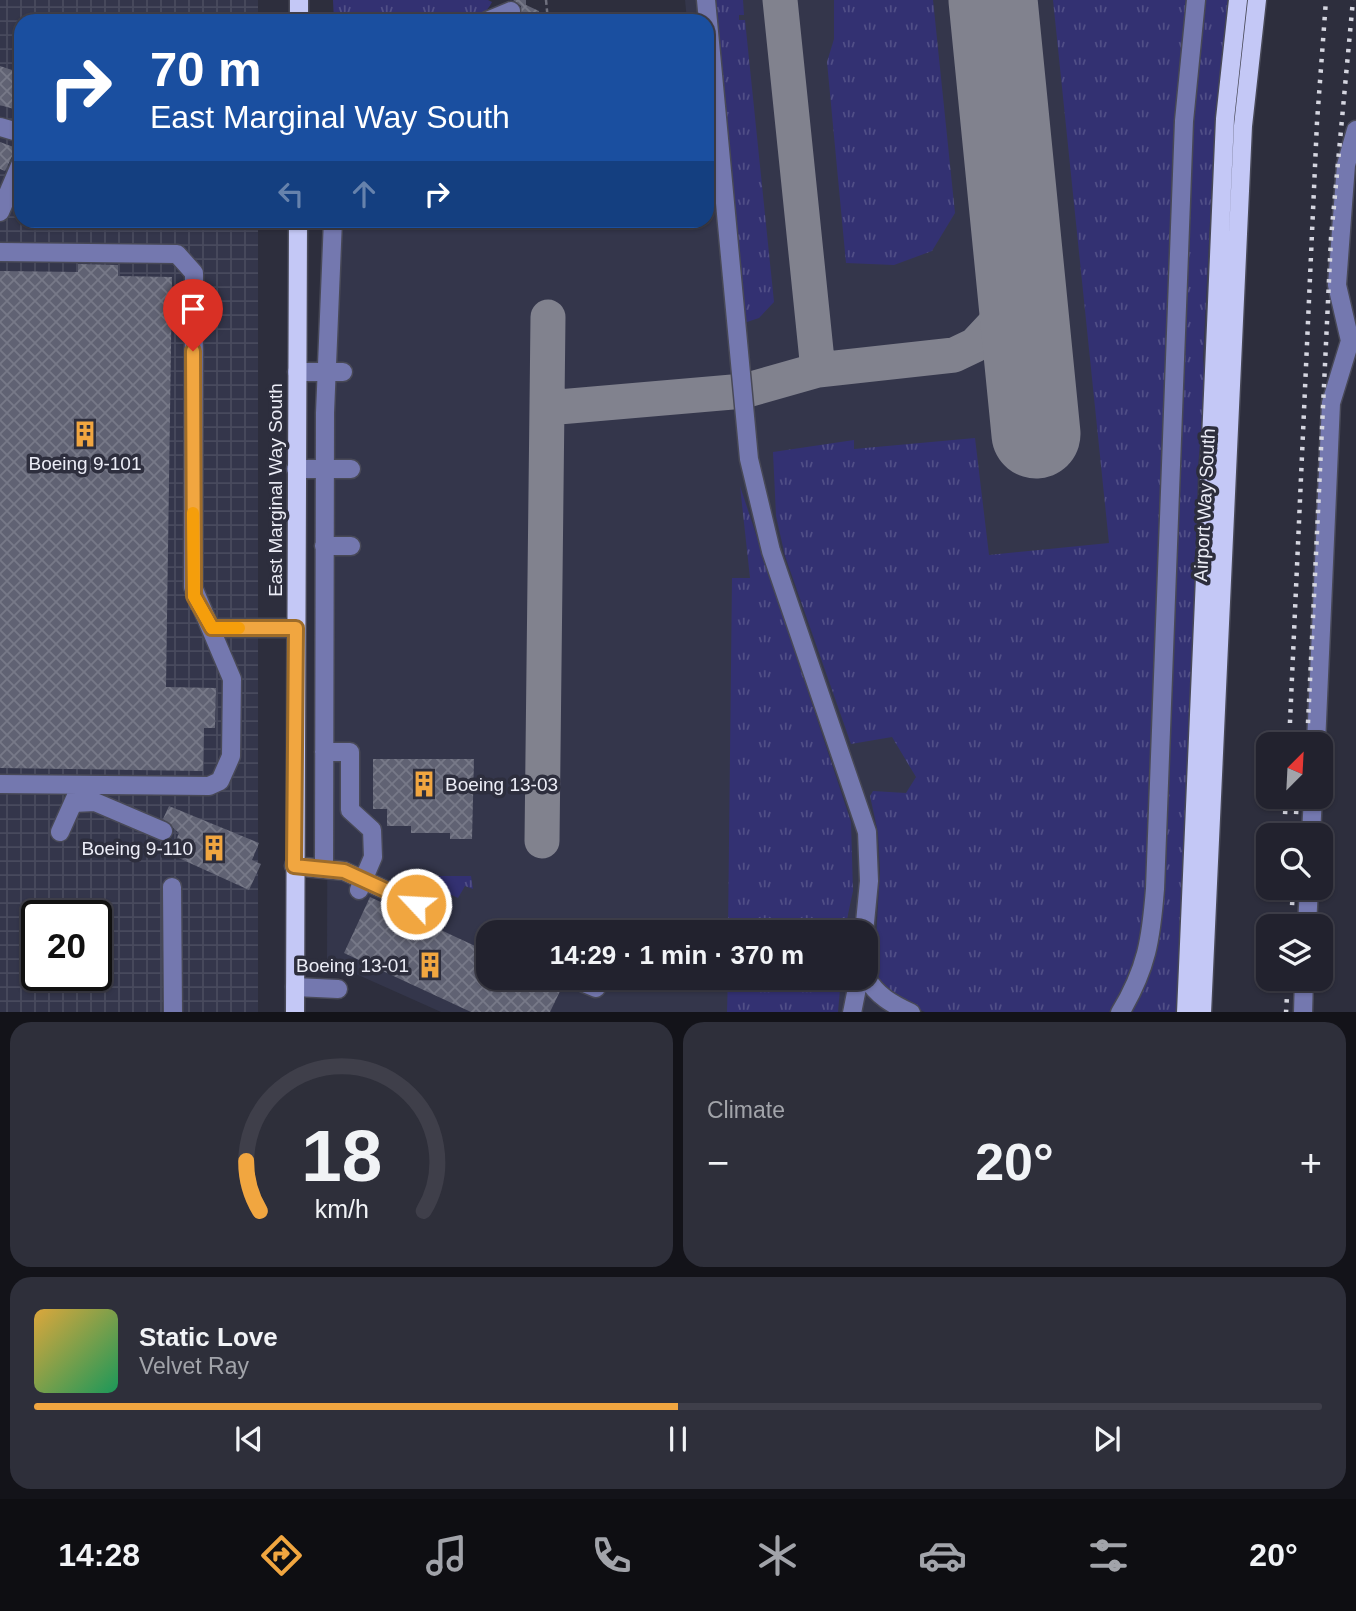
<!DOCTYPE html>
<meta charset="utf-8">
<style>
body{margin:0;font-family:Arial,sans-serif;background:#2e2f3a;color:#f1f3f6;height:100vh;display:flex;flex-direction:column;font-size:26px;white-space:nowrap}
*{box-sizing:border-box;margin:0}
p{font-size:23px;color:#a2a4aa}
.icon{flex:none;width:38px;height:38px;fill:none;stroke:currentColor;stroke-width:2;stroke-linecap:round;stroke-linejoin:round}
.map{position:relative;height:1012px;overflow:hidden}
.panel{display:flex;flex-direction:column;gap:10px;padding:10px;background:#131319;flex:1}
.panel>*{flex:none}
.top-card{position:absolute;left:14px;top:14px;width:700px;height:214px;border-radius:21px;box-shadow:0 2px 5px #0004,0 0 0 2px #3f3f4a;background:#1a4fa0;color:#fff;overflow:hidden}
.needle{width:46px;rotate:24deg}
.tools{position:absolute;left:1256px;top:732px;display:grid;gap:14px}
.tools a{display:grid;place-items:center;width:77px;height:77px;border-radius:14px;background:#22222e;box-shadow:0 2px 5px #0004,0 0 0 2px #3f3f4a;font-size:35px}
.speed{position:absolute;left:21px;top:900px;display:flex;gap:14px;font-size:35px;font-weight:700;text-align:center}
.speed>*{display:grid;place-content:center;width:91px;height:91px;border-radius:50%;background:#22222e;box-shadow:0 2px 5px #0004,0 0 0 2px #3f3f4a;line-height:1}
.speed .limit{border:4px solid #111;border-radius:10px;background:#fff;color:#111}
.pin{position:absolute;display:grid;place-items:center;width:60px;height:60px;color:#fff;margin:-72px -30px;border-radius:50% 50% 50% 0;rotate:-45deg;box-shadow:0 0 7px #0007}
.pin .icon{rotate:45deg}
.me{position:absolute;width:77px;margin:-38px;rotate:295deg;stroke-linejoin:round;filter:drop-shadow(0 0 5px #0008)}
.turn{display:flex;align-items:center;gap:24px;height:147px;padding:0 21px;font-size:32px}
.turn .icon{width:91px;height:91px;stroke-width:2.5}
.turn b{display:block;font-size:49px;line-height:60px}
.lanes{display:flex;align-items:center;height:66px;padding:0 21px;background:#0003;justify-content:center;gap:35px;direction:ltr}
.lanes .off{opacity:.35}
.big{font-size:52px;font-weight:700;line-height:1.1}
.panel .tile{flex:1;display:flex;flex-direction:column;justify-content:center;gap:10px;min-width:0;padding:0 24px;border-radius:21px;background:#2e2f3a}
.panel .dial{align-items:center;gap:0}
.dial svg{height:182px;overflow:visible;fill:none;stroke:#3f3f4a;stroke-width:7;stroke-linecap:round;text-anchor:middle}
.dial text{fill:#f1f3f6;stroke:none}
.song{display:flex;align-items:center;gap:21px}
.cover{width:84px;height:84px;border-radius:10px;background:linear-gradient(135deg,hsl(40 70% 55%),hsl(150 70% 35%))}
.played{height:7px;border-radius:4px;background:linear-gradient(90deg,#f1a640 50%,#3f3f4a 50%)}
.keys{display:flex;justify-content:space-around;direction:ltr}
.heat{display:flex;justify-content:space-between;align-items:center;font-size:38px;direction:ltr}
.panel .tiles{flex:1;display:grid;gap:10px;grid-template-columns:1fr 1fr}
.tile:last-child{grid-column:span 2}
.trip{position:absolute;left:476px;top:920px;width:402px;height:70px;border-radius:21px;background:#22222e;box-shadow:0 2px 5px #0004,0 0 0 2px #3f3f4a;font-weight:700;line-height:70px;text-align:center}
.tabs{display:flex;height:112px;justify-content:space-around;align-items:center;background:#0e0e12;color:#a2a4aa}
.tabs .icon{width:49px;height:49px}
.tabs .current{color:#f1a640}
.tabs b{font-size:32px;color:#f1f3f6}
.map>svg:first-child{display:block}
</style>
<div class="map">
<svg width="1356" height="1013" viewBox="0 0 1356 1013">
<defs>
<pattern id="industrial-grid" width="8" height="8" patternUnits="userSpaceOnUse" patternTransform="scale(1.75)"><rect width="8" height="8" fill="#34364b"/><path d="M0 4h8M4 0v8" fill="none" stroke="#484a5d"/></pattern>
<pattern id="grass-tufts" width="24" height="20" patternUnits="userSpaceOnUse" patternTransform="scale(1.75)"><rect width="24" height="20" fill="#333172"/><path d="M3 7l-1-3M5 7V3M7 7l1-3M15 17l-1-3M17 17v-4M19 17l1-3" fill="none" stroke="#514f87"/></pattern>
<pattern id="building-cross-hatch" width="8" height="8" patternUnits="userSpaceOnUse" patternTransform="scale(1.75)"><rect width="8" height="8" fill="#606273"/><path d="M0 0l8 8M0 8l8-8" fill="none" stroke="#777988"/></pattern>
</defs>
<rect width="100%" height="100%" fill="#2d2e3d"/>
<path fill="#34364b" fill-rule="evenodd" d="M685,0H1232L1197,607L1170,1012H441L327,961L329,221L707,220V21H687ZM488,933H866V978H488Z"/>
<path fill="url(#industrial-grid)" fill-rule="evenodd" d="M0,0H258V21H21V220L258,221V1012L0,1013ZM37,915H96V975H37Z"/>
<path fill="url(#grass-tufts)" d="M333,0H488L492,2C486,14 474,24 460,17L458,19L334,21Z
M714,0H743L744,15H739V20H745L774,302L759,318L744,323V302Z
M834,0H933L955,213L932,251L894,265L846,263L827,62L834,39Z
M1053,0H1189L1144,944L1137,967L1112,1012H925L889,996L874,974L880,871L878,833L870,796L873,791L906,793L916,777L892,737L851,744L785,556L776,516L773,452L854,440V449L975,438L989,555L1109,543Z
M1202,0H1228L1215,123L1203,358L1205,380L1198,467L1194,650L1177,1012L1127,1013L1142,985L1186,184Z
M740,486L851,822L853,891L844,933H728L732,578H750Z
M429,876H471L473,889L465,886L458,898L426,883Z
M728,978H841L838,1012H727Z"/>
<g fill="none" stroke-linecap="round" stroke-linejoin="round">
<path stroke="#81828e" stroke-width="35" d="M780,0L818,370
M547,408L744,391L818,370L954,355L975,345L1004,314L1012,300L1018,258
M542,841L548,317"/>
<path stroke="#81828e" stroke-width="89" d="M993,0L1036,434"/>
</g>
<path fill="url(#building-cross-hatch)" d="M513,0H526V5L539,11L540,21H528L521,15V6Z
M0,66L21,73V111L0,105Z
M0,142L16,148L5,171L0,169Z
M78,264L118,265V276L172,277L166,687L216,688L215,728H204L203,771L0,768V271L78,272Z
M373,759H474L472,839H450V833H411V826H387V809H373Z
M169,806L259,843L252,860L261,864L249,890L170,854L179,833L163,819Z
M370,897L488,952V978H543L562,987L550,1012H471L344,953Z"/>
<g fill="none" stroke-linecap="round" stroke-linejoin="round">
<g stroke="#484957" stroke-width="21">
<path id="minor" d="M706,0L749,459L771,551L867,832L869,881L864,933
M487,21L511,11
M0,127L21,133
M0,212L21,163
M0,252L177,254L194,273L193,587L232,679L231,756L220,781L209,786L0,784
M297,372H343
M296,469H351
M324,546H351
M212,628H296
M1316,744L1331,403L1350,341L1337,285L1343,204L1346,165L1356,130
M324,752H350V810L372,830L373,857L359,890
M73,803L95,802L163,831
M60,832L77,794
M1311,835L1313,796
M294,866L344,871L416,904
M324,867L325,413L333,220
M172,887L173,1013
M1307,926L1309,887
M866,977C877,996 892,1004 911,1013
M584,983L596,988
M295,987L338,989
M852,1013L859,978
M1120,1013C1147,968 1151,939 1155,889L1184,121L1196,0
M1303,1013L1304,978"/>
</g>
<g stroke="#484957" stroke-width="21">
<path id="major" d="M299,0V21
M295,1013L298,220
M1186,1013L1225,119L1238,0
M1202,1013L1243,126L1257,0"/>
</g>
<path stroke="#6f707e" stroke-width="2.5" stroke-dasharray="5 3.5" stroke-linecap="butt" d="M546,0L548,21
M259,18V21"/>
<use href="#minor" stroke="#7478af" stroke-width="18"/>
<use href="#major" stroke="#c4c8f6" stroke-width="18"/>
<path stroke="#d5d6e0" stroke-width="4.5" stroke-dasharray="3.5 7" stroke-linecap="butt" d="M1289,744L1317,122L1326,0
M1307,744L1331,238L1353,0
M1284,835L1286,796
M1295,835L1297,796
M1291,926L1293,887
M1286,1013L1288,978"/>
</g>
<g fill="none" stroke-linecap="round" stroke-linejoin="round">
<g stroke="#9d6c2a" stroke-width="18">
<path id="route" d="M193,351L194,596L212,628H296L294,866L344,871L416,904"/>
</g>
<use href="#route" stroke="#f1a640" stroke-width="12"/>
<path stroke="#f59e0b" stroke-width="12" d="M193,513L194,596L212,628H239"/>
</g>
<defs>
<g id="building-bare" transform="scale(2.1)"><path d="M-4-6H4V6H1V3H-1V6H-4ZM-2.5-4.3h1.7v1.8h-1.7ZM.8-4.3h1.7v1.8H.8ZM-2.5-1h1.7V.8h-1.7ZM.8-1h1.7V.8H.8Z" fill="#f1a640" stroke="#2d2e3d" stroke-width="2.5" paint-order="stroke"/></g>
</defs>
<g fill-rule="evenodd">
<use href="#building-bare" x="85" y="434"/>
<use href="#building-bare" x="424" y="784"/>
<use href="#building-bare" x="214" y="848"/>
<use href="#building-bare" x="430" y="965"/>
</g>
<g text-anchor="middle" stroke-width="7" stroke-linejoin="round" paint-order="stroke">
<g font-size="19" fill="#ecedf7" stroke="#2d2e3d" text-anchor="end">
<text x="85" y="470" text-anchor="middle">Boeing 9-101</text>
<text x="445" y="791" text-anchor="start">Boeing 13-03</text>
<text x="193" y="855">Boeing 9-110</text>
<text x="409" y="972">Boeing 13-01</text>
</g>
<g font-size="19" fill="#ecedf7" stroke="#2d2e3d">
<text transform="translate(275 490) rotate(-90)" y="7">East Marginal Way South</text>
<text transform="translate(1204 505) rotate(-87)" y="7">Airport Way South</text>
</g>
</g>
</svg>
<div class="tools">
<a><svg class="needle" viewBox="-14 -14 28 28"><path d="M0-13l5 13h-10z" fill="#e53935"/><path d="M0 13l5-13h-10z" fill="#a2a4aa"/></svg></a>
<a><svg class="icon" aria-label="search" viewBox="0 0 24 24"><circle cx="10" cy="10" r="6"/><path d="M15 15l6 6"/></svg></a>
<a><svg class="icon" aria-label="layers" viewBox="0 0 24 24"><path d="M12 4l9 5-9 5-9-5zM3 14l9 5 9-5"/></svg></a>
</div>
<div class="speed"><div class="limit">20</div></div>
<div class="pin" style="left:193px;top:351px;background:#d93025"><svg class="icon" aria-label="arrive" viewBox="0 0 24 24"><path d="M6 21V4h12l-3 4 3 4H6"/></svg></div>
<svg class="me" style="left:416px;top:904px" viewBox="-20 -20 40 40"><circle r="17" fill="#f1a640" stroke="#fff" stroke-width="3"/><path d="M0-11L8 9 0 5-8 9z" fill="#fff"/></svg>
<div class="trip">14:29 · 1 min · 370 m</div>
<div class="top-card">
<div class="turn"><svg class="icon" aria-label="right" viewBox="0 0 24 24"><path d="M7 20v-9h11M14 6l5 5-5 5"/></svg><div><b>70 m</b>East Marginal Way South</div></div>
<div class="lanes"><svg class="icon off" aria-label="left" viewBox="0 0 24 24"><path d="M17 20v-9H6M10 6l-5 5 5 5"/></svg><svg class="icon off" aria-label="ahead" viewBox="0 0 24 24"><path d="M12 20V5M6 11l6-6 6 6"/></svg><svg class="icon" aria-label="right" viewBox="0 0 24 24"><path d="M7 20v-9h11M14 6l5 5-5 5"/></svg></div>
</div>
</div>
<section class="panel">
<div class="tiles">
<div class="tile dial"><svg viewBox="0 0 100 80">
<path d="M14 69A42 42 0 1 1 86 69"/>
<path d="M14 69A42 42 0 0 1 8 47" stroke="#f1a640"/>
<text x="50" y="56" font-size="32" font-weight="700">18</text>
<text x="50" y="72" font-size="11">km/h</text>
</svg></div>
<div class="tile"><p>Climate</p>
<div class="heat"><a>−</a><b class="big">20°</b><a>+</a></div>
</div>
<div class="tile">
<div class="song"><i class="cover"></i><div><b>Static Love</b><p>Velvet Ray</p></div></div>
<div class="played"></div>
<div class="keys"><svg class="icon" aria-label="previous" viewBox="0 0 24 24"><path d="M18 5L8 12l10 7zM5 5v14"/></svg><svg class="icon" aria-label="pause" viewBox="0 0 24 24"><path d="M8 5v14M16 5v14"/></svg><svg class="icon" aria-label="next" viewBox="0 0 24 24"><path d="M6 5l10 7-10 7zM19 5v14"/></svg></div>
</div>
</div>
</section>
<nav class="tabs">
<b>14:28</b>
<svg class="icon current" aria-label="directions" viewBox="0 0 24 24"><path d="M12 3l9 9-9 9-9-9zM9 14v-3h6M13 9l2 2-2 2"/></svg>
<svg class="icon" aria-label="music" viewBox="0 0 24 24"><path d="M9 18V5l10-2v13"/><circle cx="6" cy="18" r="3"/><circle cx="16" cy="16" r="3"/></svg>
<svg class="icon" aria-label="phone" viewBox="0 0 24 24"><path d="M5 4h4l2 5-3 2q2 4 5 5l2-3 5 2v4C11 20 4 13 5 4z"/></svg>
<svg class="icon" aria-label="climate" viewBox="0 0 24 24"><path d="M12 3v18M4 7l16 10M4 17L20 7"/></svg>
<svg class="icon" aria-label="car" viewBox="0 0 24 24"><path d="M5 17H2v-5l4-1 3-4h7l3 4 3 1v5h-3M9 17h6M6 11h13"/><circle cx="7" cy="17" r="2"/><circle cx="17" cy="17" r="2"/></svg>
<svg class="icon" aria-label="filters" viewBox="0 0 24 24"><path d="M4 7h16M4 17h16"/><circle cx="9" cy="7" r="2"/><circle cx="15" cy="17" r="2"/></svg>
<b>20°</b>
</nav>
